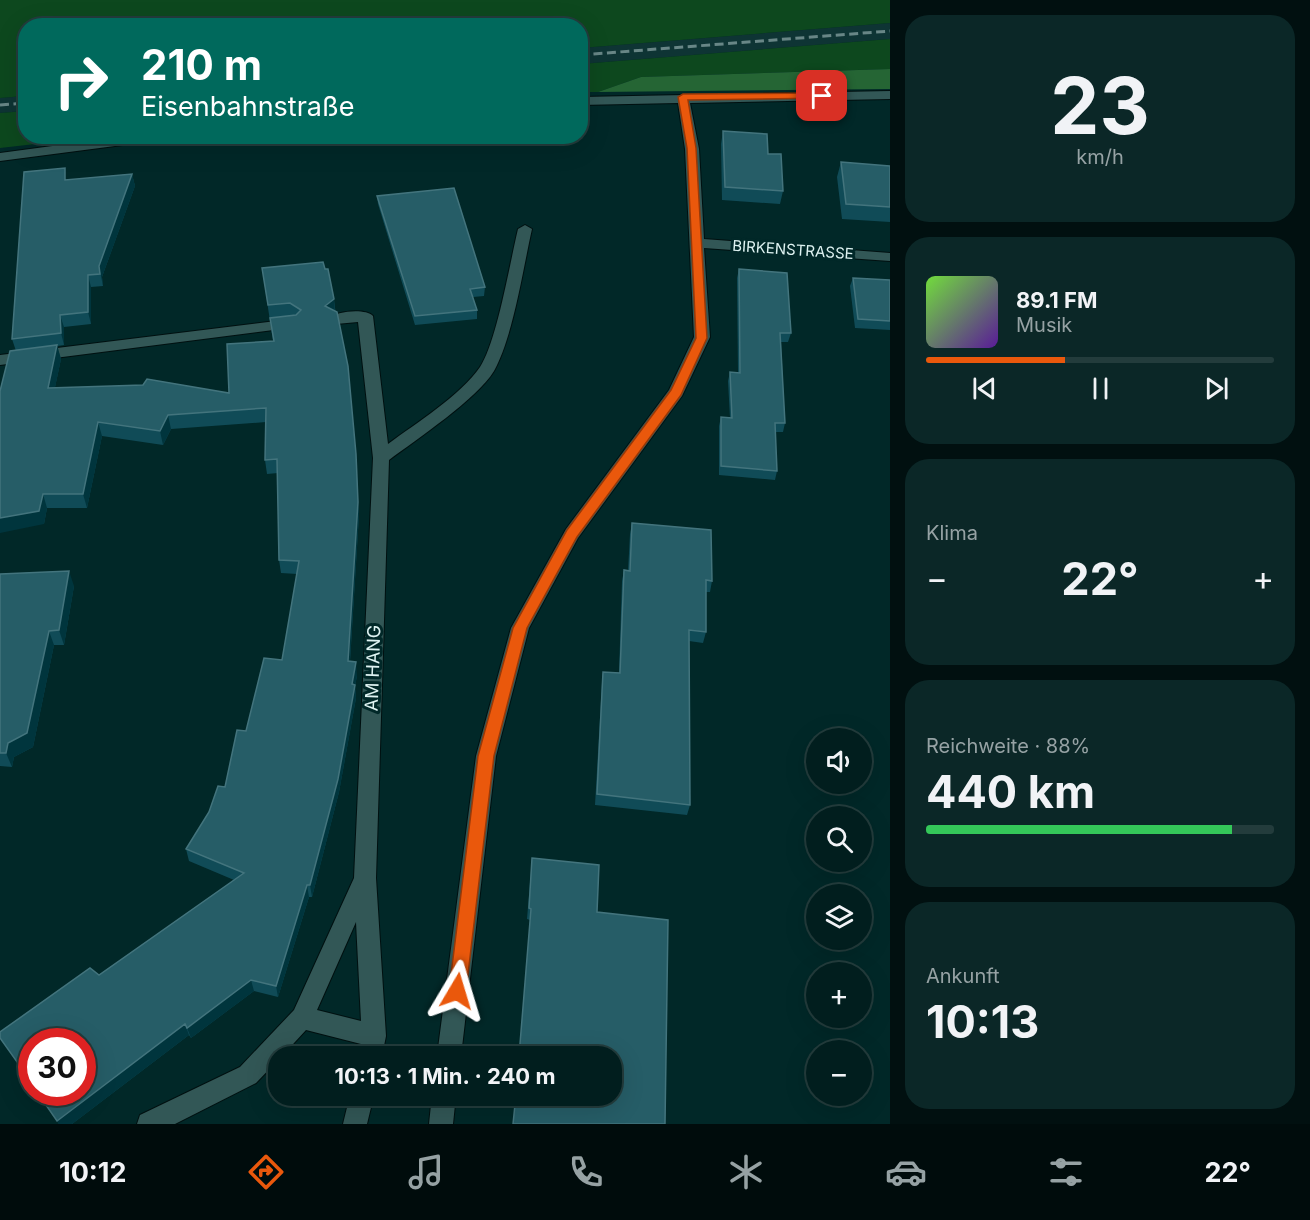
<!DOCTYPE html>
<html lang="de">
<meta charset="utf-8">
<style>
body{margin:0;font-family:Inter,sans-serif;background:#0b2727;color:#f1f3f6;height:100vh;display:flex;flex-direction:column;font-size:22px;white-space:nowrap}
*{box-sizing:border-box;margin:0}
p{font-size:20px;color:#96a2a4}
.icon{flex:none;width:33px;height:33px;fill:none;stroke:currentColor;stroke-width:2;stroke-linecap:round;stroke-linejoin:round}
.map{position:relative;flex:1;overflow:hidden}
.sheet{display:flex;flex-direction:column;gap:15px;padding:15px;background:#011010;width:420px}
.sheet>*{flex:none}
.hud{position:absolute;left:18px;top:18px;width:570px;height:126px;border-radius:24px;box-shadow:0 6px 24px #0002,0 0 0 2px #233c3c;background:#00695c;color:#fff;overflow:hidden}
.controls{position:absolute;left:806px;top:728px;display:grid;gap:12px}
.controls a{display:grid;place-items:center;width:66px;height:66px;border-radius:50%;background:#011e1e;box-shadow:0 6px 24px #0002,0 0 0 2px #233c3c;font-size:30px}
.speed{position:absolute;left:18px;top:1028px;display:flex;gap:12px;font-size:30px;font-weight:700;text-align:center}
.speed>*{display:grid;place-content:center;width:78px;height:78px;border-radius:50%;background:#011e1e;box-shadow:0 6px 24px #0002,0 0 0 2px #233c3c;line-height:1}
.speed .limit{border:9px solid #d22;background:#fff;color:#111}
.pin{position:absolute;display:grid;place-items:center;width:51px;height:51px;color:#fff;margin:-26px;border-radius:12px;box-shadow:0 3px 9px #0006}
.me{position:absolute;width:66px;margin:-33px;rotate:7deg;stroke-linejoin:round;filter:drop-shadow(0 0 4px #0008)}
.turn{display:flex;align-items:center;gap:21px;height:126px;padding:0 24px;font-size:27px}
.turn .icon{width:78px;height:78px;stroke-width:2.5}
.turn b{display:block;font-size:42px;line-height:51px}
.big{font-size:45px;font-weight:700;line-height:1.1}
.sheet .card{flex:1;display:flex;flex-direction:column;justify-content:center;gap:9px;min-width:0;padding:0 21px;border-radius:24px;background:#0b2727}
.sheet .dial{align-items:center;gap:0}
.dial b{font-size:78px;line-height:1}
.song{display:flex;align-items:center;gap:18px}
.cover{width:72px;height:72px;border-radius:9px;background:linear-gradient(135deg,hsl(100 70% 55%),hsl(270 70% 35%))}
.played{height:6px;border-radius:3px;background:linear-gradient(90deg,#ea580c 40%,#233c3c 40%)}
.keys{display:flex;justify-content:space-around;direction:ltr}
.heat{display:flex;justify-content:space-between;align-items:center;font-size:33px;direction:ltr}
.charge{height:9px;border-radius:4px;background:linear-gradient(90deg,#34c759 88%,#233c3c 0)}
.trip{position:absolute;left:268px;top:1046px;width:354px;height:60px;border-radius:24px;background:#011e1e;box-shadow:0 6px 24px #0002,0 0 0 2px #233c3c;font-weight:700;line-height:60px;text-align:center}
.tab-bar{display:flex;height:96px;justify-content:space-around;align-items:center;background:#000c0c;color:#96a2a4}
.tab-bar .icon{width:42px;height:42px}
.tab-bar .on{color:#ea580c}
.tab-bar b{font-size:27px;color:#f1f3f6}
main{display:flex;flex:1;min-height:0}
.map>svg:first-child{display:block}
</style>
<main>
<div class="map">
<svg width="890" height="1124" viewBox="0 0 890 1124">
<rect width="100%" height="100%" fill="#012828"/>
<path fill="#0e3434" d="M890,23V39L581,64V48Z
M25,96V111L0,113V98Z"/>
<path fill="#0d481e" d="M0,0H890V23L581,48L580,26H26L25,96L0,98Z
M890,39V69L641,77L598,92H581V64Z
M25,111L26,136L97,137L0,148V113Z"/>
<path fill="#256534" d="M890,69V89L598,92L641,77Z"/>
<g fill="none" stroke-linecap="round" stroke-linejoin="round">
<g stroke="#001010" stroke-width="2">
<path id="minor" d="M890,91V99L690,103L699,149L704,239L890,253V261L704,248L710,337L682,396L578,538L529,628L496,756L461,1056H437L476,756L511,628L566,529L669,390L694,337L685,149L678,103L580,105V97Z
M127,136H167L161,140L0,161V153Z
M525,225L532,229C523,269 513,337 494,371C477,399 417,439 389,460L376,878L386,1036L382,1056H358L361,1044L306,1030L282,1056H279V1059L256,1083L175,1124H137L140,1115L240,1067L294,1010L354,878L373,458L358,322L336,324L328,319C336,311 365,308 373,316L388,444C415,424 461,395 480,367C497,341 510,262 518,229ZM356,922L361,1021L317,1010Z
M292,319L300,324L297,327L0,365V355Z
M350,1095H374L367,1124H343Z
M432,1095H456L453,1124H429Z"/>
</g>
<use href="#minor" fill="#325756" fill-rule="evenodd"/>
<path stroke="#688686" stroke-width="3" stroke-dasharray="9 4.5" stroke-linecap="butt" d="M580,55L890,31
M0,105L26,103"/>
</g>
<path fill="#104b57" d="M723,131L768,154L783,191L780,204L722,200L721,144Z
M841,162L890,166V222L842,219L837,177Z
M132,174L135,186L102,277L103,286L91,287V324L64,327V345L57,346L61,359L55,387L229,393L273,341L262,268L334,299L359,515L350,662L357,676L355,686L356,698L339,792L312,897H309L278,997L254,991L191,1038L189,1035L72,1124H59L37,1092L99,975L234,880L189,861L186,849L225,787L246,731L282,660L297,574L281,573L279,560L278,473L267,474L265,460L266,422L171,429L163,445L102,436L87,508H47L44,524L16,351L12,339L67,180Z
M377,196L485,287L484,296L473,297L477,310V319L415,325L378,204Z
M739,269L791,333L788,342H781L785,423L783,432H775L777,471L775,480L719,475V426L721,417L730,418L728,381L730,372L738,373L737,278Z
M853,278L890,280V330L855,328L850,286Z
M632,523L712,581L710,592H706V632L703,643L689,641L690,805L687,815L595,805L602,682L603,672L619,673L622,581L624,570L628,571L630,534Z
M0,574L74,586L64,645H54L33,747L14,757L12,767L0,766Z
M532,858L597,912L530,920L527,919Z"/>
<path fill="#00353d" d="M132,174L135,186L102,277L103,286L99,266Z
M88,275L91,287V324L88,312Z
M334,299L335,313L325,306Z
M60,315L64,327V345L61,333Z
M57,345L61,359L52,402L48,388Z
M168,415L171,429L163,445L160,431Z
M98,422L102,436L87,508L83,494Z
M356,454L359,515L349,675L348,661Z
M43,494L47,508L44,524L0,533V518Z
M69,571L74,586L64,645L59,630Z
M49,631L54,645L33,747L14,757L12,767L6,753L8,743Z
M356,662L357,676L355,686L356,698L339,792L312,897L310,885Z
M307,885L309,897L278,997L276,986Z
M251,980L254,991L191,1038L187,1028Z
M185,1024L189,1035L72,1124H59L57,1121Z"/>
<path fill="#265d67" stroke="#43747d" stroke-width="1.5" d="M723,131L767,134L768,154H781L783,191L725,187Z
M841,162L890,166V207L846,204Z
M65,168V180L132,174L99,266L100,274L88,275V312L60,315L61,333L12,339L24,172Z
M454,188L485,287L470,289L477,310L415,316L377,196Z
M323,262L325,269H328L334,299L325,306L337,312L348,366L356,454L358,502L348,661L356,662L352,684L355,685L338,779L310,885H307L276,986L251,980L187,1028L185,1024L57,1121L37,1092H82V1041H32V1083L0,1038V1032L90,968L99,975L244,873L186,849L209,812L218,786L225,787L237,730L246,731L264,658L282,660L299,561L279,560L277,459L265,460L266,408L168,415L160,431L98,422L83,494H43L39,511L0,518V391L10,351L57,345L48,388L143,385L147,379L229,393L227,344L274,341L270,318L296,315L301,310L290,303L268,305L262,268Z
M739,269L787,273L791,333H780L785,423H775L777,471L721,466V417L732,418L730,372L740,373Z
M853,278L890,280V321L858,319Z
M632,523L711,530L712,581L706,580V632L689,630L690,805L597,794L603,672L620,673L624,570L630,571Z
M69,571L59,630L49,631L27,733L8,743L6,753H0V574Z
M532,858L599,865L597,912L668,920L665,1124H513L516,1095H612V1056H519L531,909L529,908Z"/>
<path fill="#ea580c" stroke="#983908" stroke-width="1.5" d="M822,93L827,96L825,98L688,100L696,148L707,338L681,395L577,537L527,628L494,756L466,991L464,997L457,1000L451,997L449,991L478,756L513,628L567,530L671,390L696,338L687,148L678,97L683,94Z"/>
<g text-anchor="middle" stroke-width="6" stroke-linejoin="round" paint-order="stroke">
<g font-size="15" fill="#dff3f2" stroke="#012828">
<text transform="translate(793 250) rotate(4)" y="5">BIRKENSTRASSE</text>
</g>
<g font-size="18" fill="#dff3f2" stroke="#012828">
<text transform="translate(373 668) rotate(-88)" y="6">AM HANG</text>
</g>
</g>
</svg>
<div class="controls">
<a><svg class="icon" aria-label="sound" viewBox="0 0 24 24"><path d="M4 9h4l5-4v14l-5-4H4zM17 9q2 3 0 6"/></svg></a>
<a><svg class="icon" aria-label="search" viewBox="0 0 24 24"><circle cx="10" cy="10" r="6"/><path d="M15 15l6 6"/></svg></a>
<a><svg class="icon" aria-label="layers" viewBox="0 0 24 24"><path d="M12 4l9 5-9 5-9-5zM3 14l9 5 9-5"/></svg></a>
<a>+</a>
<a>−</a>
</div>
<div class="speed"><div class="limit">30</div></div>
<div class="pin" style="left:822px;top:96px;background:#d93025"><svg class="icon" aria-label="arrive" viewBox="0 0 24 24"><path d="M6 21V4h12l-3 4 3 4H6"/></svg></div>
<svg class="me" style="left:457px;top:991px" viewBox="-20 -20 40 40"><path d="M0-17L14 15 0 8-14 15z" fill="#ea580c" stroke="#fff" stroke-width="4"/></svg>
<div class="trip">10:13 · 1 Min. · 240 m</div>
<div class="hud">
<div class="turn"><svg class="icon" aria-label="right" viewBox="0 0 24 24"><path d="M7 20v-9h11M14 6l5 5-5 5"/></svg><div><b>210 m</b>Eisenbahnstraße</div></div>
</div>
</div>
<section class="sheet">
<div class="card dial"><b>23</b><p>km/h</p></div>
<div class="card">
<div class="song"><i class="cover"></i><div><b>89.1 FM</b><p>Musik</p></div></div>
<div class="played"></div>
<div class="keys"><svg class="icon" aria-label="previous" viewBox="0 0 24 24"><path d="M18 5L8 12l10 7zM5 5v14"/></svg><svg class="icon" aria-label="pause" viewBox="0 0 24 24"><path d="M8 5v14M16 5v14"/></svg><svg class="icon" aria-label="next" viewBox="0 0 24 24"><path d="M6 5l10 7-10 7zM19 5v14"/></svg></div>
</div>
<div class="card"><p>Klima</p>
<div class="heat"><a>−</a><b class="big">22°</b><a>+</a></div>
</div>
<div class="card"><p>Reichweite · 88%</p><b class="big">440 km</b><div class="charge"></div></div>
<div class="card"><p>Ankunft</p><b class="big">10:13</b></div>
</section>
</main>
<nav class="tab-bar">
<b>10:12</b>
<svg class="icon on" aria-label="directions" viewBox="0 0 24 24"><path d="M12 3l9 9-9 9-9-9zM9 14v-3h6M13 9l2 2-2 2"/></svg>
<svg class="icon" aria-label="music" viewBox="0 0 24 24"><path d="M9 18V5l10-2v13"/><circle cx="6" cy="18" r="3"/><circle cx="16" cy="16" r="3"/></svg>
<svg class="icon" aria-label="phone" viewBox="0 0 24 24"><path d="M5 4h4l2 5-3 2q2 4 5 5l2-3 5 2v4C11 20 4 13 5 4z"/></svg>
<svg class="icon" aria-label="climate" viewBox="0 0 24 24"><path d="M12 3v18M4 7l16 10M4 17L20 7"/></svg>
<svg class="icon" aria-label="car" viewBox="0 0 24 24"><path d="M5 17H2v-5l4-1 3-4h7l3 4 3 1v5h-3M9 17h6M6 11h13"/><circle cx="7" cy="17" r="2"/><circle cx="17" cy="17" r="2"/></svg>
<svg class="icon" aria-label="filters" viewBox="0 0 24 24"><path d="M4 7h16M4 17h16"/><circle cx="9" cy="7" r="2"/><circle cx="15" cy="17" r="2"/></svg>
<b>22°</b>
</nav>
